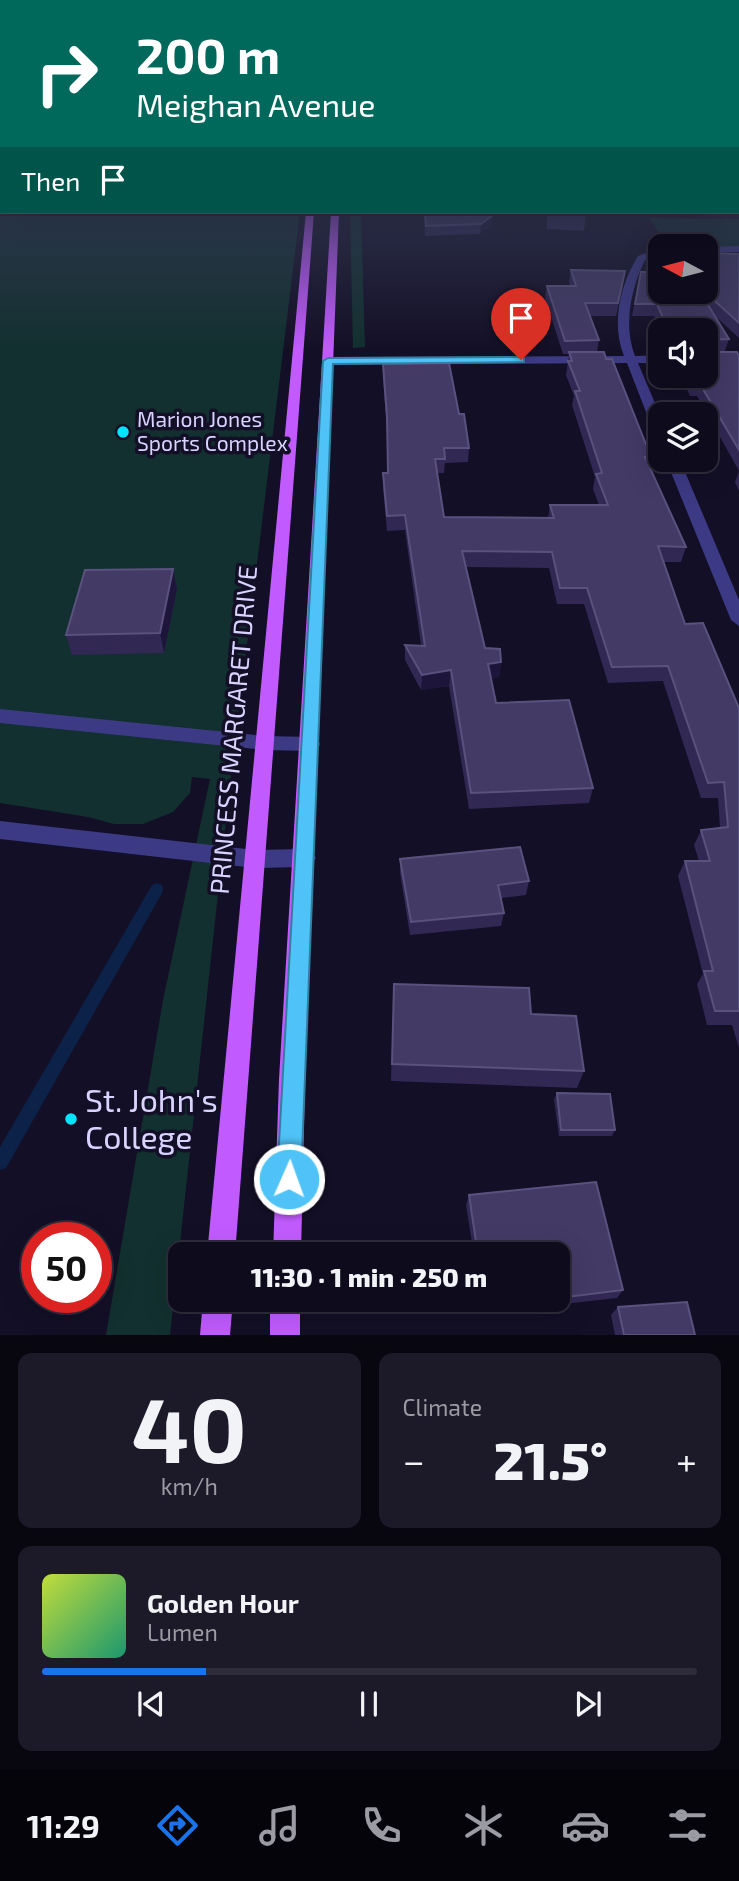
<!DOCTYPE html>
<meta charset="utf-8">
<style>
body{margin:0;font-family:"Exo 2",sans-serif;background:#1c1929;color:#f1f3f6;height:100vh;display:flex;flex-direction:column;font-size:26px;white-space:nowrap}
*{box-sizing:border-box;margin:0}
p{font-size:23px;color:#9b9ba3}
.icon{flex:none;width:38px;height:38px;fill:none;stroke:currentColor;stroke-width:2;stroke-linecap:round;stroke-linejoin:round}
.map{position:relative;height:1335px;overflow:hidden}
.details{display:flex;flex-direction:column;gap:18px;padding:18px;background:#08060f;flex:1}
.details>*{flex:none}
.hud{position:absolute;left:0px;top:0px;width:740px;height:214px;box-shadow:0 7px 28px #0002,0 0 0 2px #2e2b3b;background:#00695c;color:#fff;overflow:hidden}
.needle{width:46px;rotate:277deg}
.fabs{position:absolute;left:648px;top:234px;display:grid;gap:14px}
.fabs a{display:grid;place-items:center;width:70px;height:70px;border-radius:14px;background:#0e0b1c;box-shadow:0 7px 28px #0002,0 0 0 2px #2e2b3b;font-size:35px}
.speed{position:absolute;left:21px;top:1222px;display:flex;gap:14px;font-size:35px;font-weight:700;text-align:center}
.speed>*{display:grid;place-content:center;width:91px;height:91px;border-radius:50%;background:#0e0b1c;box-shadow:0 7px 28px #0002,0 0 0 2px #2e2b3b;line-height:1}
.speed .limit{border:10px solid #d22;background:#fff;color:#111}
.pin{position:absolute;display:grid;place-items:center;width:60px;height:60px;color:#fff;margin:-72px -30px;border-radius:50% 50% 50% 0;rotate:-45deg;box-shadow:0 0 7px #0007}
.pin .icon{rotate:45deg}
.me{position:absolute;width:77px;margin:-38px;rotate:2deg;stroke-linejoin:round;filter:drop-shadow(0 0 5px #0008)}
.turn{display:flex;align-items:center;gap:24px;height:147px;padding:0 21px;font-size:32px}
.turn .icon{width:91px;height:91px;stroke-width:2.5}
.turn b{display:block;font-size:49px;line-height:60px}
.then{display:flex;align-items:center;height:66px;padding:0 21px;background:#0003;gap:14px;font-size:26px}
.big{font-size:52px;font-weight:800;line-height:1.1}
.details .card{flex:1;display:flex;flex-direction:column;justify-content:center;gap:10px;min-width:0;padding:0 24px;border-radius:14px;background:#1c1929}
.details .dial{align-items:center;gap:0}
.dial b{font-size:91px;line-height:1}
.song{display:flex;align-items:center;gap:21px}
.cover{width:84px;height:84px;border-radius:10px;background:linear-gradient(135deg,hsl(70 70% 55%),hsl(160 70% 35%))}
.played{height:7px;border-radius:4px;background:linear-gradient(90deg,#1a73e8 25%,#2e2b3b 25%)}
.keys{display:flex;justify-content:space-around;direction:ltr}
.heat{display:flex;justify-content:space-between;align-items:center;font-size:38px;direction:ltr}
.details .tiles{flex:1;display:grid;gap:18px;grid-template-columns:1fr 1fr}
.card:last-child{grid-column:span 2}
.trip{position:absolute;left:168px;top:1242px;width:402px;height:70px;border-radius:14px;background:#0e0b1c;box-shadow:0 7px 28px #0002,0 0 0 2px #2e2b3b;font-weight:800;line-height:70px;text-align:center}
.tab-bar{display:flex;height:112px;justify-content:space-around;align-items:center;background:#06040b;color:#9b9ba3}
.tab-bar .icon{width:49px;height:49px}
.tab-bar .active{color:#1a73e8}
.tab-bar b{font-size:32px;color:#f1f3f6}
.map>svg:first-child{display:block}
</style>
<div class="map">
<svg width="739" height="1335" viewBox="0 0 739 1335">
<rect width="100%" height="100%" fill="#130f26"/>
<path fill="#12302f" d="M0,164L2,212H300L230,784L170,1335H106L163,1000L210,779L192,777L190,793L173,812L143,824H114L88,817L0,803Z
M350,212H361L365,347L353,348Z
M649,218L739,219V248L669,247Z"/>
<g fill="none" stroke-linecap="round" stroke-linejoin="round">
<path fill="#0c2248" fill-rule="evenodd" d="M157,883L162,885L163,889L162,893L6,1168L0,1170V1147L152,885Z"/>
<path fill="#3d3a85" fill-rule="evenodd" d="M739,246V252H705V247H702Z
M660,248V254L645,260C631,289 623,325 635,356L660,355V363H638L660,415V434L653,430L627,363L328,365L322,361L328,357L624,356C611,324 620,285 638,256Z
M666,460H680L739,600V626L731,620Z
M0,709L265,736L311,737L318,739L320,744L318,749L311,751L265,750L0,723Z
M0,821L255,850L305,849L312,852L316,858L312,864L305,867L255,868L0,839Z"/>
<path fill="#c25bff" fill-rule="evenodd" d="M306,212H314L235,1255H207Z
M331,212H339L305,1079L301,1255H273L279,1079Z
M203,1300H233L230,1335H200Z
M270,1300H300V1335H270Z"/>
</g>
<path fill="#312854" d="M424,212H492V225L480,234L425,236Z
M547,212H586L584,231L547,229Z
M707,253L739,254V338L713,314L729,339L725,351L708,352L739,356V491L735,482L739,471L697,396H690L681,376H705V331H661L654,316H632L641,272L660,292H705L709,272L705,266Z
M571,270L625,271L616,316H589L599,340L597,352L651,457L649,467L686,547L681,562H663L685,624L739,708V1048L732,1025H707L697,984L703,974L678,876L685,861H699L694,845L701,830L720,828L718,798H701L663,681L608,683L584,604H557L549,568L465,567L485,648L501,662L499,677L491,679L496,703L593,788L589,803L469,809L449,686L421,690L405,660V645H421L405,530L387,531L383,488V473H387V432L383,378V364L459,414L469,448L468,462L445,463L444,473H437L444,517L548,518L550,505H599L593,489L595,477L572,405L574,396L566,375L569,354H563L545,298L547,286H570L569,282Z
M173,569L177,589L164,653L72,655L66,635Z
M400,859L529,881L526,895L501,898L504,913L501,926L410,935L400,873Z
M394,984L531,1014L584,1071L577,1088L391,1081Z
M557,1093L615,1130L612,1136H559L554,1099Z
M469,1195L623,1290L617,1298L483,1313L481,1300H558V1255H474L466,1205Z
M618,1307L695,1335H615L611,1315Z"/>
<path fill="#1d163a" d="M493,215L492,225L480,234L481,224Z
M173,569L177,589L164,653L160,633Z
M501,662L499,677L486,680L488,664Z
M451,670L449,686L421,690L422,675Z"/>
<path fill="#433a66" stroke="#5a527e" stroke-width="2" d="M425,212H492L493,215L481,224L426,226Z
M557,212H586L587,213Z
M707,253L739,254V323L705,292V272H714V266Z
M571,270L625,271L618,303H585L599,340L565,341L547,286H576Z
M641,272H660V292H700L729,339L706,340V350L708,352H737L739,356V450L700,384H694L690,376H705V331H669L657,304H635Z
M569,352H604L606,359H612L651,457H645L686,547L658,546L685,624L703,623L739,708V1011H715L704,971H713L685,861H710L701,830L728,827L724,782L708,783L668,666L612,667L587,588H560L552,552L462,551L485,648L500,649L501,662L488,664L496,703L569,700L593,788L471,793L451,670L422,675L405,645L425,646L405,515L387,516L383,473H388L387,417L383,364L449,363L459,414H464L469,448H444L445,459H435L444,517L554,518L550,505H608L596,474L602,473L575,391H580L568,361H572Z
M173,569L160,633L66,635L85,570Z
M520,847L529,881L498,885L504,913L411,922L400,859Z
M394,984L529,988L531,1014L576,1016L584,1071L392,1064Z
M557,1093L610,1094L615,1130H561Z
M596,1182L623,1290L558,1298V1255H478L469,1195Z
M485,1300H534L486,1306Z
M687,1302L695,1335H624L618,1307Z"/>
<linearGradient id="sky" x2="0" y2="1"><stop stop-color="#0a0815"/><stop offset="0.47" stop-color="#333752"/><stop offset="1" stop-color="#333752" stop-opacity="0"/></linearGradient>
<rect width="739" height="351" fill="url(#sky)"/>
<path fill="#4fc3f7" stroke="#337fa1" stroke-width="2" d="M521,357L524,358V362L333,364L301,1179L298,1188L289,1192L280,1188L277,1179L323,361L328,358Z"/>
<g fill="#00e5ff" stroke="#130f26" stroke-width="2.5">
<circle cx="123" cy="432" r="7"/>
<circle cx="71" cy="1119" r="7"/>
</g>
<g text-anchor="middle" stroke-width="7" stroke-linejoin="round" paint-order="stroke">
<g font-size="21" fill="#d9d4ff" stroke="#130f26" text-anchor="start">
<text x="137" y="427">Marion Jones<tspan x="137" dy="24">Sports Complex</tspan></text>
</g>
<g font-size="26" fill="#d9d4ff" stroke="#130f26">
<text transform="translate(234 730) rotate(-85)" y="9">PRINCESS MARGARET DRIVE</text>
</g>
<g font-size="32" fill="#d9d4ff" stroke="#130f26" text-anchor="start">
<text x="85" y="1112">St. John's<tspan x="85" dy="37">College</tspan></text>
</g>
</g>
</svg>
<div class="fabs">
<a><svg class="needle" viewBox="-14 -14 28 28"><path d="M0-13l5 13h-10z" fill="#e53935"/><path d="M0 13l5-13h-10z" fill="#9b9ba3"/></svg></a>
<a><svg class="icon" aria-label="sound" viewBox="0 0 24 24"><path d="M4 9h4l5-4v14l-5-4H4zM17 9q2 3 0 6"/></svg></a>
<a><svg class="icon" aria-label="layers" viewBox="0 0 24 24"><path d="M12 4l9 5-9 5-9-5zM3 14l9 5 9-5"/></svg></a>
</div>
<div class="speed"><div class="limit">50</div></div>
<div class="pin" style="left:521px;top:360px;background:#d93025"><svg class="icon" aria-label="arrive" viewBox="0 0 24 24"><path d="M6 21V4h12l-3 4 3 4H6"/></svg></div>
<svg class="me" style="left:289px;top:1179px" viewBox="-20 -20 40 40"><circle r="17" fill="#4fc3f7" stroke="#fff" stroke-width="3"/><path d="M0-11L8 9 0 5-8 9z" fill="#fff"/></svg>
<div class="trip">11:30 · 1 min · 250 m</div>
<div class="hud">
<div class="turn"><svg class="icon" aria-label="right" viewBox="0 0 24 24"><path d="M7 20v-9h11M14 6l5 5-5 5"/></svg><div><b>200 m</b>Meighan Avenue</div></div>
<div class="then">Then<svg class="icon" aria-label="arrive" viewBox="0 0 24 24"><path d="M6 21V4h12l-3 4 3 4H6"/></svg></div>
</div>
</div>
<section class="details">
<div class="tiles">
<div class="card dial"><b>40</b><p>km/h</p></div>
<div class="card"><p>Climate</p>
<div class="heat"><a>−</a><b class="big">21.5°</b><a>+</a></div>
</div>
<div class="card">
<div class="song"><i class="cover"></i><div><b>Golden Hour</b><p>Lumen</p></div></div>
<div class="played"></div>
<div class="keys"><svg class="icon" aria-label="previous" viewBox="0 0 24 24"><path d="M18 5L8 12l10 7zM5 5v14"/></svg><svg class="icon" aria-label="pause" viewBox="0 0 24 24"><path d="M8 5v14M16 5v14"/></svg><svg class="icon" aria-label="next" viewBox="0 0 24 24"><path d="M6 5l10 7-10 7zM19 5v14"/></svg></div>
</div>
</div>
</section>
<nav class="tab-bar">
<b>11:29</b>
<svg class="icon active" aria-label="directions" viewBox="0 0 24 24"><path d="M12 3l9 9-9 9-9-9zM9 14v-3h6M13 9l2 2-2 2"/></svg>
<svg class="icon" aria-label="music" viewBox="0 0 24 24"><path d="M9 18V5l10-2v13"/><circle cx="6" cy="18" r="3"/><circle cx="16" cy="16" r="3"/></svg>
<svg class="icon" aria-label="phone" viewBox="0 0 24 24"><path d="M5 4h4l2 5-3 2q2 4 5 5l2-3 5 2v4C11 20 4 13 5 4z"/></svg>
<svg class="icon" aria-label="climate" viewBox="0 0 24 24"><path d="M12 3v18M4 7l16 10M4 17L20 7"/></svg>
<svg class="icon" aria-label="car" viewBox="0 0 24 24"><path d="M5 17H2v-5l4-1 3-4h7l3 4 3 1v5h-3M9 17h6M6 11h13"/><circle cx="7" cy="17" r="2"/><circle cx="17" cy="17" r="2"/></svg>
<svg class="icon" aria-label="filters" viewBox="0 0 24 24"><path d="M4 7h16M4 17h16"/><circle cx="9" cy="7" r="2"/><circle cx="15" cy="17" r="2"/></svg>
</nav>
